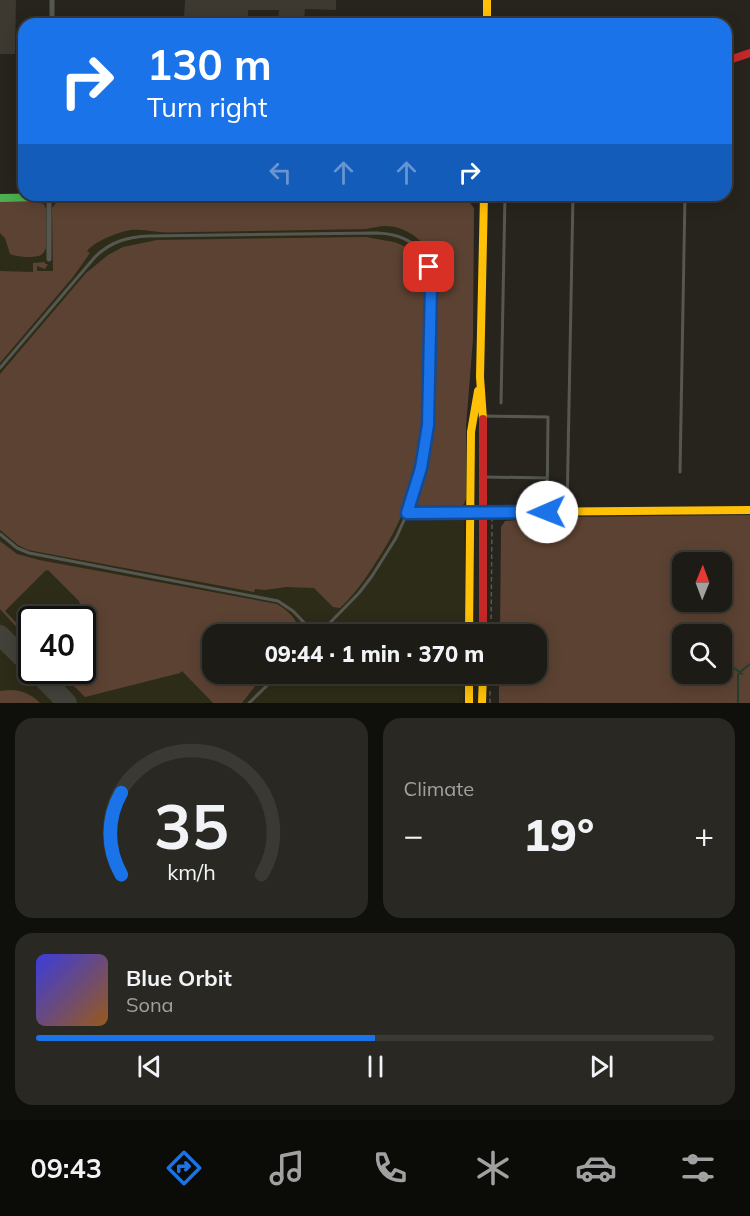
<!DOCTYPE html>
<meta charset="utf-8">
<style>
body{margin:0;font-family:Mulish,sans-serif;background:#292822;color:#f1f3f6;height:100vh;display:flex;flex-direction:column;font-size:22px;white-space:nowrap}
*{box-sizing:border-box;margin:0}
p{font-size:20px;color:#a0a1a0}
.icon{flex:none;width:33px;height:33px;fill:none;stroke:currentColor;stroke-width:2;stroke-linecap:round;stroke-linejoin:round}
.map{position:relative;height:703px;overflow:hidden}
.panel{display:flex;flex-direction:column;gap:15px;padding:15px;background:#0f0f0c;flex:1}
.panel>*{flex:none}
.hud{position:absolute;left:18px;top:18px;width:714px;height:183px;border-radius:18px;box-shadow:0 3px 15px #0003,0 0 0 2px #3a3934;background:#1a73e8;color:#fff;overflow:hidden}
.needle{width:39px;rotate:1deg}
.buttons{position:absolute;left:672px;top:552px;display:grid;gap:12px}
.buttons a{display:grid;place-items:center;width:60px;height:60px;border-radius:12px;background:#1c1b15;box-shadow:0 3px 15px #0003,0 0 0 2px #3a3934;font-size:30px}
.speed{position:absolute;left:18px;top:606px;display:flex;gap:12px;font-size:30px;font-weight:700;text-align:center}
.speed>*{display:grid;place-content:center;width:78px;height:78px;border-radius:50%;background:#1c1b15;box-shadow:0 3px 15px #0003,0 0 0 2px #3a3934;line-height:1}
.speed .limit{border:3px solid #111;border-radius:9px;background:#fff;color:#111}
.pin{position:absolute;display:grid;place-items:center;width:51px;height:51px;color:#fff;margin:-26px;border-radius:12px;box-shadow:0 3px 9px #0006}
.me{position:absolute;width:66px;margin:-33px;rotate:269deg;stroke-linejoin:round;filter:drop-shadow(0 0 4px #0008)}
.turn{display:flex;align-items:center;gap:21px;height:126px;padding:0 30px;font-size:27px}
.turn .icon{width:78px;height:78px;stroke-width:2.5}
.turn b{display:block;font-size:42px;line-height:51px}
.lanes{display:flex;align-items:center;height:57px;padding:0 30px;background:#0003;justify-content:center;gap:30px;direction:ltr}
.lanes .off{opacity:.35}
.big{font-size:45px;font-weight:800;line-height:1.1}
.panel .widget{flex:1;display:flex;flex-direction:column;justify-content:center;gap:9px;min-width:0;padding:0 21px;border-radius:18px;background:#292822}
.panel .dial{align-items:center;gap:0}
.dial svg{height:156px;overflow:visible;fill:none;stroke:#3a3934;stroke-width:7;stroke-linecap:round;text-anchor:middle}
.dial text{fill:#f1f3f6;stroke:none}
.song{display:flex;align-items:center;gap:18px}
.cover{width:72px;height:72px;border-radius:9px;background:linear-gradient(135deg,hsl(240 70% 55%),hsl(30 70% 35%))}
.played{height:6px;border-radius:3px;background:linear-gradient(90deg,#1a73e8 50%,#3a3934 50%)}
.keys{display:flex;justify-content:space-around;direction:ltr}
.heat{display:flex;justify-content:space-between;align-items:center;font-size:33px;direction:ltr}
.panel .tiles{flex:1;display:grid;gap:15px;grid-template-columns:1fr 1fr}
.widget:last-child{grid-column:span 2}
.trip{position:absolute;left:202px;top:624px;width:345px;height:60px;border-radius:18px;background:#1c1b15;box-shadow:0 3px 15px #0003,0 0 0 2px #3a3934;font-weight:800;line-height:60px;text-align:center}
.menu{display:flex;height:96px;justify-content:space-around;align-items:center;background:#0b0b08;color:#a0a1a0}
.menu .icon{width:42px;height:42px}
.menu .current{color:#1a73e8}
.menu b{font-size:27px;color:#f1f3f6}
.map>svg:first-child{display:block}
</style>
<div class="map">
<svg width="750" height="703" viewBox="0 0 750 703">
<rect width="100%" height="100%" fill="#26241c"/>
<path fill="#2d2c19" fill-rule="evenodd" d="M24,193V195H466L464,496L465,634H213V674H464L463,703H0V194ZM32,620H82V670H32Z"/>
<path fill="#5c4232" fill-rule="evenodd" d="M283,198L322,202L464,200L470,203L474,208L473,339L466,427V499L464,504L460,507L424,509L419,507L416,504L427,462L432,426L435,297C436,289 438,281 437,273C435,248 410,226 385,226C379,226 372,228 366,229C308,230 249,231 191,232C180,232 169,233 159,232C149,231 141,229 131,230C118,232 95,241 87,251L90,253L73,277L0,363V271L33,272V263L45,262V264H48L45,269L37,266V271H53L52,208L55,204L59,202Z
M0,202H37L44,204L46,209V248C44,252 43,255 38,256C31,258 17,257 10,254L5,238L0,233Z
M366,237C387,242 404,239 418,259C429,276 427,315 426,335C426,373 427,411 421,449C415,489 399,528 376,562C366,578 354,595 340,608L333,607L314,588L286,587L265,590L255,589L254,592L28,550L18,545L0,530V374L86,273L108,255L123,247L157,240Z
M750,515V703H499V674H537V634H500L501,527L505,521L564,517ZM722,562V602H682V562ZM722,634V674H682V634Z
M0,541L17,554L39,560L277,604C289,611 299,621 300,634H213V674H263L264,675L258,682L242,703H213L182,671L180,673L85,697L59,671L82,670V620L64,619L80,604L79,601L48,570L45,571L5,611L31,638V643L0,609Z
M10,690C22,690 31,694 40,703H0V691Z"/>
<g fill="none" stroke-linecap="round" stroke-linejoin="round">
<path stroke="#22402f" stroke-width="2" d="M676,632L684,634
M722,658L742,674
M738,703V675L740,672L750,664"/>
<path stroke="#42423a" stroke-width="20" d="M0,635L32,667
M35,670L67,703"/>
</g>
<path fill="#3d3930" d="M0,0H16L15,54H0Z
M185,0H336V10L305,9L304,24H278L279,10H248V24H238V19H184Z"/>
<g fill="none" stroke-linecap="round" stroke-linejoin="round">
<path stroke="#585852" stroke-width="1.5" stroke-dasharray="4.5 3" stroke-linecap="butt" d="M491,634L492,520
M490,703V689"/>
<path stroke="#575752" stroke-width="3" d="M0,368L95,257C110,242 127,237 148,236L377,233C407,234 427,247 431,279L428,425L424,458L413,496L405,518L396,538L372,576L359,593L319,634
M501,403L505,195
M484,416L548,417L547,512
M680,472L685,195
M485,477L547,478
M567,510L573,195
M0,534L17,548L29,553L278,601L293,611L315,634
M249,703L279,674"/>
<path stroke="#575752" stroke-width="5" d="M52,24V0
M49,259V195"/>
<path stroke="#4caf50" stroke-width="8" d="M0,198L179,195"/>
<path stroke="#ffc107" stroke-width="8" d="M487,0V24
M483,419L480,377L484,195
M407,513L750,510
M469,634L471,432L478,391
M469,674V703
M482,703L483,674"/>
<path stroke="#c62828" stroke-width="8" d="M726,61L750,53
M483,634V419"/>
</g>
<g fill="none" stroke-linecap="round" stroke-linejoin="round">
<g stroke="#114b97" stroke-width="15">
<path id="route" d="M429,267L431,286L428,425L421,468L407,513L547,512"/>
</g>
<use href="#route" stroke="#1a73e8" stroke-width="10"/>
</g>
</svg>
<div class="buttons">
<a><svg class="needle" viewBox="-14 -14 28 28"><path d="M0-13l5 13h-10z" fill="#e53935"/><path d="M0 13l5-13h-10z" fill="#a0a1a0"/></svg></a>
<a><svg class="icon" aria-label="search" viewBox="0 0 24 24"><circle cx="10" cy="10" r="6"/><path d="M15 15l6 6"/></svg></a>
</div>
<div class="speed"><div class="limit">40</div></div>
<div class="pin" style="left:429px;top:267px;background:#d93025"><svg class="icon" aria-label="arrive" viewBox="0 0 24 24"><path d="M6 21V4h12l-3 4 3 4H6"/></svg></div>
<svg class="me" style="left:547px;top:512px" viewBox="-20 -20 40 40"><circle r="19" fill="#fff"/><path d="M0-13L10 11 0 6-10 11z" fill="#1a73e8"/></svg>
<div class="trip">09:44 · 1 min · 370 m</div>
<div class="hud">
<div class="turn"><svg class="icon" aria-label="right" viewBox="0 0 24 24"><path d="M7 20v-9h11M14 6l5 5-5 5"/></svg><div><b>130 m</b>Turn right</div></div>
<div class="lanes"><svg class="icon off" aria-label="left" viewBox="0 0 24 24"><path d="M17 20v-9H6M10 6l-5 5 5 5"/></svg><svg class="icon off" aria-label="ahead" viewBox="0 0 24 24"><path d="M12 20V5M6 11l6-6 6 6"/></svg><svg class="icon off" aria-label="ahead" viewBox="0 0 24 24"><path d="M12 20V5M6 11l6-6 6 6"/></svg><svg class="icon" aria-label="right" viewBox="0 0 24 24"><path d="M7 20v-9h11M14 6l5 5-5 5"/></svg></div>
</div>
</div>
<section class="panel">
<div class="tiles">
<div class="widget dial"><svg viewBox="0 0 100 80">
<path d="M14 69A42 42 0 1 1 86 69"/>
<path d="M14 69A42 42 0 0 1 14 27" stroke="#1a73e8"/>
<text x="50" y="56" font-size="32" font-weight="700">35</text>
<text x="50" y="72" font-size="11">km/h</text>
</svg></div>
<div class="widget"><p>Climate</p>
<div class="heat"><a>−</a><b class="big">19°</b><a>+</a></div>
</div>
<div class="widget">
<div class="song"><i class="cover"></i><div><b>Blue Orbit</b><p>Sona</p></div></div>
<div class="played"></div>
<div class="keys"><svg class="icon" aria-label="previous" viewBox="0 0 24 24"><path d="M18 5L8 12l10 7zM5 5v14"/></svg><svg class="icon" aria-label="pause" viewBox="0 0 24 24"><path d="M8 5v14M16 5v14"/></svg><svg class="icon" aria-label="next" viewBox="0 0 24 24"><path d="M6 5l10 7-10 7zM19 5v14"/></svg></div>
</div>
</div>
</section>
<nav class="menu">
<b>09:43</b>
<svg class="icon current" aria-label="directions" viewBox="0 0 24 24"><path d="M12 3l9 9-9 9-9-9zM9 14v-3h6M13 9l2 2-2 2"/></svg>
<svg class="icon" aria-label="music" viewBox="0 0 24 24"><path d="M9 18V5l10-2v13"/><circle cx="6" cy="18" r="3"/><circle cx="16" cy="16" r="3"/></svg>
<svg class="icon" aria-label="phone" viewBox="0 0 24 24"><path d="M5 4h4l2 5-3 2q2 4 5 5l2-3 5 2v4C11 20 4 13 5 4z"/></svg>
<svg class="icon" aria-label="climate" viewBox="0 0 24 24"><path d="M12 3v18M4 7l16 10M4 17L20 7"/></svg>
<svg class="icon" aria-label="car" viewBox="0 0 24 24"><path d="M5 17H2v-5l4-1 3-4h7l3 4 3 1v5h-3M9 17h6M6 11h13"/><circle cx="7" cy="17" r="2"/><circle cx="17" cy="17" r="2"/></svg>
<svg class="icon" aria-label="filters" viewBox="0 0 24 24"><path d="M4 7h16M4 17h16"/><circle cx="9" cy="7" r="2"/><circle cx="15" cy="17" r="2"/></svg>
</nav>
